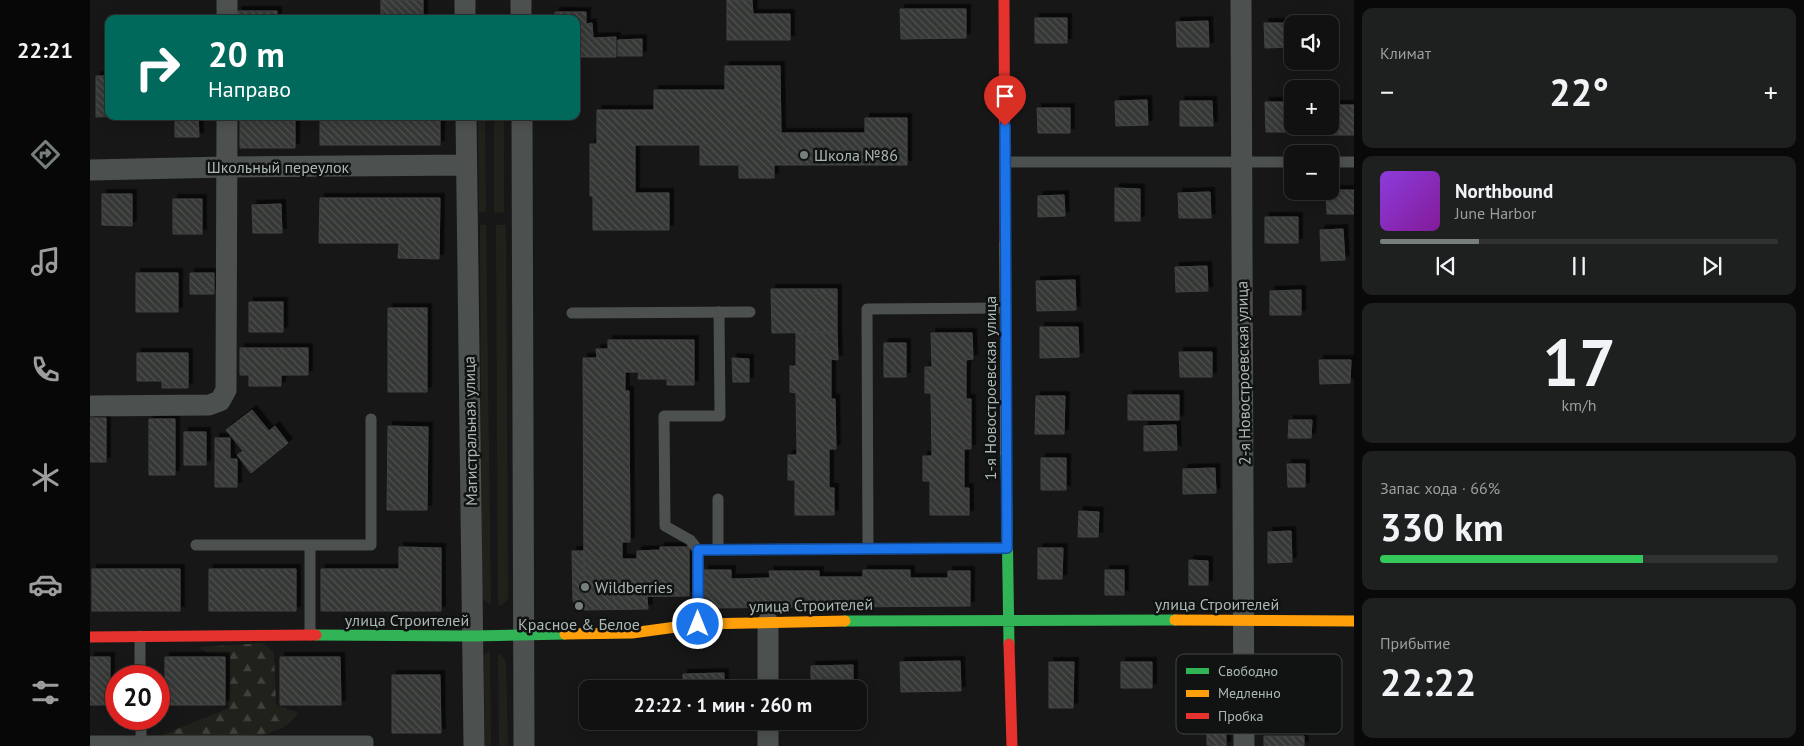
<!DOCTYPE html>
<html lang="ru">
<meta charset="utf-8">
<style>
body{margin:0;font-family:"PT Sans",sans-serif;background:#1e1f1f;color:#f1f3f6;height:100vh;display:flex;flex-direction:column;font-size:19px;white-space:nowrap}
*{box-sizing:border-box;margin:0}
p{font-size:16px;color:#9c9d9f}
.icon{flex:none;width:28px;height:28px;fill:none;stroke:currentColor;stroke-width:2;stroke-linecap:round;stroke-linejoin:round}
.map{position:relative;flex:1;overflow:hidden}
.drawer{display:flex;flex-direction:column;gap:8px;padding:8px;background:#090909;width:450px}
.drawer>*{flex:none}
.hud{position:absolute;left:15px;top:15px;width:475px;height:105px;border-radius:10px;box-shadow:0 2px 12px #0003,0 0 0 1px #303131;background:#00695c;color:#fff;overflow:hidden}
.buttons{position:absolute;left:1194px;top:15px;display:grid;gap:10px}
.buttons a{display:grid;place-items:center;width:55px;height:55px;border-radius:10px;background:#111;box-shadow:0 2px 12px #0003,0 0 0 1px #303131;font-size:25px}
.speed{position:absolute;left:15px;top:665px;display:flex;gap:10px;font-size:25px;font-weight:700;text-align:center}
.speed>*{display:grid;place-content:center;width:65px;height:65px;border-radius:50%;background:#111;box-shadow:0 2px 12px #0003,0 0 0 1px #303131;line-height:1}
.speed .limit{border:8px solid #d22;background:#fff;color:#111}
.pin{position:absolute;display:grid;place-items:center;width:42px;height:42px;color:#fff;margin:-51px -21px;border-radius:50% 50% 50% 0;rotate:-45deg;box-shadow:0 0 5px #0007}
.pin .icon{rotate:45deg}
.me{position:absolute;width:55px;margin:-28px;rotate:0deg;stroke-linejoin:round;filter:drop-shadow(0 0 4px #0008)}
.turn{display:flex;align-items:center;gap:18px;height:105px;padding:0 20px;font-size:22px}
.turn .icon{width:65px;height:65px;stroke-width:2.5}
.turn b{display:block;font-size:35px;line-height:42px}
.big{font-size:38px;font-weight:800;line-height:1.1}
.drawer .tile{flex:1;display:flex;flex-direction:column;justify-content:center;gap:8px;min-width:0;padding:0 18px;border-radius:10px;background:#1e1f1f}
.drawer .dial{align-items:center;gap:0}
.dial b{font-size:65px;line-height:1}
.song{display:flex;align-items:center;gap:15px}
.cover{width:60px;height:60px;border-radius:8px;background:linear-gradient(135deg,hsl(270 70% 55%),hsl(290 70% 35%))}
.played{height:5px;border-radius:2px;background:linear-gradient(90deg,#777f7c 25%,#303131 25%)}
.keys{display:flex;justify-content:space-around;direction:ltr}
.heat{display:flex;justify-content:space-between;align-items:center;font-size:28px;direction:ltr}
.charge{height:8px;border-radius:4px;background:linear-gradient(90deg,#34c759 66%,#303131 0)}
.trip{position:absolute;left:489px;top:680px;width:288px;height:50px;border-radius:10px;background:#111;box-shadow:0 2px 12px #0003,0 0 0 1px #303131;font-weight:800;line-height:50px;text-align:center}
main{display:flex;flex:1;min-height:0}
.dock{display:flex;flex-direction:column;width:90px;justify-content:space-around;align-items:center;background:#070707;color:#9c9d9f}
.dock .icon{width:35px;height:35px}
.dock .on{color:#777f7c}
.dock b{font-size:22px;color:#f1f3f6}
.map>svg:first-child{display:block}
</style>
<main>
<nav class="dock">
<b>22:21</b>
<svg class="icon on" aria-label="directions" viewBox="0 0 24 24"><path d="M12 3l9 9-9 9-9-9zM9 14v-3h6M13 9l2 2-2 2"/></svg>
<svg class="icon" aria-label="music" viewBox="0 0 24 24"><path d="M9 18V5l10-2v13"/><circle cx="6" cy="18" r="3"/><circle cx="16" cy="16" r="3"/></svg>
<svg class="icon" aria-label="phone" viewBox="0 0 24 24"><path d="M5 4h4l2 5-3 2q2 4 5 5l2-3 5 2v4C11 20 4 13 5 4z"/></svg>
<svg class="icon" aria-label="climate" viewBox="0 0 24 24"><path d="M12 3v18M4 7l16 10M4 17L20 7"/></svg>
<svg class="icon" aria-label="car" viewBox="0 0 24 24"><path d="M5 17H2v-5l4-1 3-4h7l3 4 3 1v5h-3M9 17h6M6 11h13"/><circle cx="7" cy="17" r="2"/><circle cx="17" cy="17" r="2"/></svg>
<svg class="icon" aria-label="filters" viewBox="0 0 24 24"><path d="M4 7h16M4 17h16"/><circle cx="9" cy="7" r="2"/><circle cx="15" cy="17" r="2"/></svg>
</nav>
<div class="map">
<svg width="1264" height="746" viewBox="0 0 1264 746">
<defs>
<pattern id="forest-firs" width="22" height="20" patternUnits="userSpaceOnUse" patternTransform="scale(1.25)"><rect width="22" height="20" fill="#21211c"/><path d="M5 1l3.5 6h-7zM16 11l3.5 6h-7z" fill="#3f3f3b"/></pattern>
<pattern id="building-back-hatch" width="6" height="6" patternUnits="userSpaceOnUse" patternTransform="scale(1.25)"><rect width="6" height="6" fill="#353736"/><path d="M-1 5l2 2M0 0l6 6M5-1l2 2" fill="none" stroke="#505251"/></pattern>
<filter id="shadow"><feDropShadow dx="4.5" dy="-4.5" stdDeviation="0" flood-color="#0009"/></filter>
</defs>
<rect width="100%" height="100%" fill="#171717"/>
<path fill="#21211c" d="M388,116H395L396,212H389Z
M404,116H414V212L404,213Z
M390,225H396L401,605L392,598Z
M406,225H416L418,599L412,605L408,606Z
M400,651L401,746H395L394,656L396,653Z
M408,653L414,658L416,663L418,746H409Z"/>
<path fill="url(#forest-firs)" d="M172,643L184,652L186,705L209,713L196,726L177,734L46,746L139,708L140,656L118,653L109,647Z"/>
<path fill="url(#building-back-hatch)" stroke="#404342" filter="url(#shadow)" d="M291,0H333V19H291Z
M637,0H662L663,14H700V40H637Z
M810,9H876V38L811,39Z
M147,11H187V19H148Z
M465,12H496V24L502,23L503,38L526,37V57H486V19H465Z
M945,18H977V43H945Z
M1118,21L1119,47H1087L1086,22Z
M1174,23H1205L1202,24V47L1175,48Z
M552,39V56H528V40Z
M635,66H690L691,133H775V118H817V165H684V178H649V165H610V145H545V193H579V230H503V196H500V144H507V110H564V90H635Z
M6,76H19V116H37L6,117Z
M1057,100L1058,125L1026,126L1025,101Z
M1090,101H1122L1123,126H1090Z
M1175,102H1202V126H1214V132H1176Z
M1240,105H1264V135H1237V126H1240Z
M947,108H980V133H948Z
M85,116H108L109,137H85Z
M150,116H205V148H150Z
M230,116H350V145H230Z
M1025,188L1050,189V221H1025Z
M1240,190H1264V214H1237L1236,191Z
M1120,192L1121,218H1089L1088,193Z
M12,194H42V226L12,225Z
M974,195L975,216L948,217V196Z
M230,198H350L349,259L308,258L309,243H229Z
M83,199H112V234H83Z
M191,204L192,233H163L162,205Z
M1175,217H1208V243H1175Z
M1253,229L1255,260L1231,261L1230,230Z
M1117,266L1118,291L1086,292L1085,267Z
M46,273H88V312H46Z
M100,273H124V294H100Z
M985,280L986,310L947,311L946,281Z
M681,289H747V332L682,333Z
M1211,290V315H1180V291Z
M159,302H193V332H159Z
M298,308H337V392H298Z
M950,327H988L989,357L950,358Z
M747,332L748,360L741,359V399H745L746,449H739V488H744V515H705V480H698V455H707L706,393L700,392V366H706V333Z
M841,333H882L883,359L876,360V399H881V449H874V488H879V515H840V481H833V456H842L841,393H835V367H842Z
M518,340H604V385H577V379H548L549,372H535V391H539L540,542H532V559H547V551L570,550V547H599V596L518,597V589H509V580H494L493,358H507L506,349H518Z
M794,343H816V377H794Z
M150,348H218V375H191V386H159V375H150Z
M1089,352H1122V377H1090Z
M47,353H98V388H72V381H47Z
M642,358L659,359V382H643Z
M1229,360H1261L1260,383L1230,384Z
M1038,395H1089V420H1038Z
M946,396H975L974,434H945Z
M162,410L179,431L185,426L198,443L161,473L147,455L153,451L136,430Z
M0,418H16V462H0Z
M59,419H85V475H59Z
M1199,420H1222L1221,438H1198Z
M1086,425L1087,450L1054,451V426Z
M298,426L338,427L337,510H297Z
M94,432H116V465H94Z
M125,438H140V459H147V487H125Z
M951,458H976V490H951Z
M1197,464H1215V487H1198Z
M1125,468L1126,493L1093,494V469Z
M989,511L1009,512L1008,537H988Z
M1201,531L1202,562L1178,563V532Z
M309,547L351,548V611H231V569H309Z
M948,548H973L972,579H948Z
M482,551H494V580H509V589H518V597H557L558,609L494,610L483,601Z
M1099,560L1118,561V585H1099Z
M2,569H90V611H2Z
M119,569H206V611H119Z
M614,570H641V579L680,578L679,571H729V577H773V570H820V578H858V571H880V606L615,608Z
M1015,570H1034V595H1015Z
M0,657H20V705H0Z
M75,657H135V705H75Z
M190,657H250L251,705H190Z
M870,661L871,691L811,692L810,662Z
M959,662H984L983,708H959Z
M1031,662H1062V688H1031Z
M763,665V689H721V666Z
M634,673V689H593V674Z
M302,675H350L351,733H302Z
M1117,722H1136V746L1117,745Z
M1174,736H1214V746H1174Z"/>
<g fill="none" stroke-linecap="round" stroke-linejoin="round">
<path stroke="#4c504f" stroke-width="11" d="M916,162H1202
M1240,162H1264
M482,313L660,312
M628,499V550
M106,545H281V419
M778,549L777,309L916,308
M608,550L600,540L575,526L574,416H630L629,312
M608,624V550L917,548
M220,635V545
M50,636V676
M51,719V741
M0,741H278V746"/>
<path stroke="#4c504f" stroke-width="21" d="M137,0V19
M375,0V19
M431,0V19
M1151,0L1154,746
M376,116L384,746
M432,116L434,746
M0,170L137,167L376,165
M0,406L119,405L130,401L136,390L137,116
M678,689V622
M678,746V721"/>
<path stroke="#30b455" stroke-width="11" d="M916,453L919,644
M755,621L1085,620
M226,635L383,636L475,634"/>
<path stroke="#ff9f0a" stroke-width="11" d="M915,243L916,453
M1085,620L1264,621
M475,634L542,633L608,624L755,621"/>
<path stroke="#e5322d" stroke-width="11" d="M914,0L915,243
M0,637L226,635
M919,644L922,746"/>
</g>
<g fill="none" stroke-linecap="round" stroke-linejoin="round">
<g stroke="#114b97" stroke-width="12">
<path id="route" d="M608,624V550L917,548L915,126"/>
</g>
<use href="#route" stroke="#1a73e8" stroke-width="9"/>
</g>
<g fill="#777f7c" stroke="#111313" stroke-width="2">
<circle cx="714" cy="155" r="5"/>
<circle cx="495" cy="587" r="5"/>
<circle cx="489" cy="606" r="5"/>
</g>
<g text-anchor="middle" stroke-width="5" stroke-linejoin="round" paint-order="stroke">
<g font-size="16" fill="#aab7b2" stroke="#111313" text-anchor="start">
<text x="724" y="161">Школа №86</text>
<text x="505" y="593">Wildberries</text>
<text x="489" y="630" text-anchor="middle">Красное &amp; Белое</text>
</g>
<g font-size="16" fill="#aab7b2" stroke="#111313">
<text x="188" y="173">Школьный переулок</text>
<text transform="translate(1153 373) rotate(-91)" y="6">2-я Новостроевская улица</text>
<text transform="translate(900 388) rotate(-90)" y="6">1-я Новостроевская улица</text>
<text transform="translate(380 431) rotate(-91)" y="6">Магистральная улица</text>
<text x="1127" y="610">улица Строителей</text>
<text transform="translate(721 605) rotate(-1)" y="6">улица Строителей</text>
<text x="317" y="626">улица Строителей</text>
</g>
</g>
<rect x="1086" y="654" width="166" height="80" rx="8" fill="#111313" stroke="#3f4443" stroke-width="1"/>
<rect x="1096" y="668" width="23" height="6" fill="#30b455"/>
<rect x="1096" y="690" width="23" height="7" fill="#ff9f0a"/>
<rect x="1096" y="713" width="23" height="6" fill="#e5322d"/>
<g font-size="14" fill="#aab7b2">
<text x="1128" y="676">Свободно</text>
<text x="1128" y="698">Медленно</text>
<text x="1128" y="721">Пробка</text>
</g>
</svg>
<div class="buttons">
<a><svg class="icon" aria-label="sound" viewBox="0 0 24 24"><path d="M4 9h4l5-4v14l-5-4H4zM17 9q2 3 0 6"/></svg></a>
<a>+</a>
<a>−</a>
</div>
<div class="speed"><div class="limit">20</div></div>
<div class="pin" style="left:915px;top:126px;background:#d93025"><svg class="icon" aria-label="arrive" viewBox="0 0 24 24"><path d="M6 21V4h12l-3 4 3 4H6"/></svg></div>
<svg class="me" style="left:608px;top:624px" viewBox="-20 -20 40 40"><circle r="17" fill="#1a73e8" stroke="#fff" stroke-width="3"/><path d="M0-11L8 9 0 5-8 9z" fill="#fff"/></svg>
<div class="trip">22:22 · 1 мин · 260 m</div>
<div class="hud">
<div class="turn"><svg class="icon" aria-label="right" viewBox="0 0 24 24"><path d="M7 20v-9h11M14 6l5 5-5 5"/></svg><div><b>20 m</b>Направо</div></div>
</div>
</div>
<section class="drawer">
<div class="tile"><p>Климат</p>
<div class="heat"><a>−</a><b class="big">22°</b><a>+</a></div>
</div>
<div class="tile">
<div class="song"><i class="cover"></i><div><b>Northbound</b><p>June Harbor</p></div></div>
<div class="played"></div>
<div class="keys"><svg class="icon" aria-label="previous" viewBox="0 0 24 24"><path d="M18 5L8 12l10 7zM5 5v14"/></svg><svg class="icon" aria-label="pause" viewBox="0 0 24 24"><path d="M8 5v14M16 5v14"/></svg><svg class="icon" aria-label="next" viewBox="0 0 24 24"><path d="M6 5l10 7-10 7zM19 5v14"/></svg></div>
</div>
<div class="tile dial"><b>17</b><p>km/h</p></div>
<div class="tile"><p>Запас хода · 66%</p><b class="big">330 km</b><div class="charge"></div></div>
<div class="tile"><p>Прибытие</p><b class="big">22:22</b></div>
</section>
</main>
